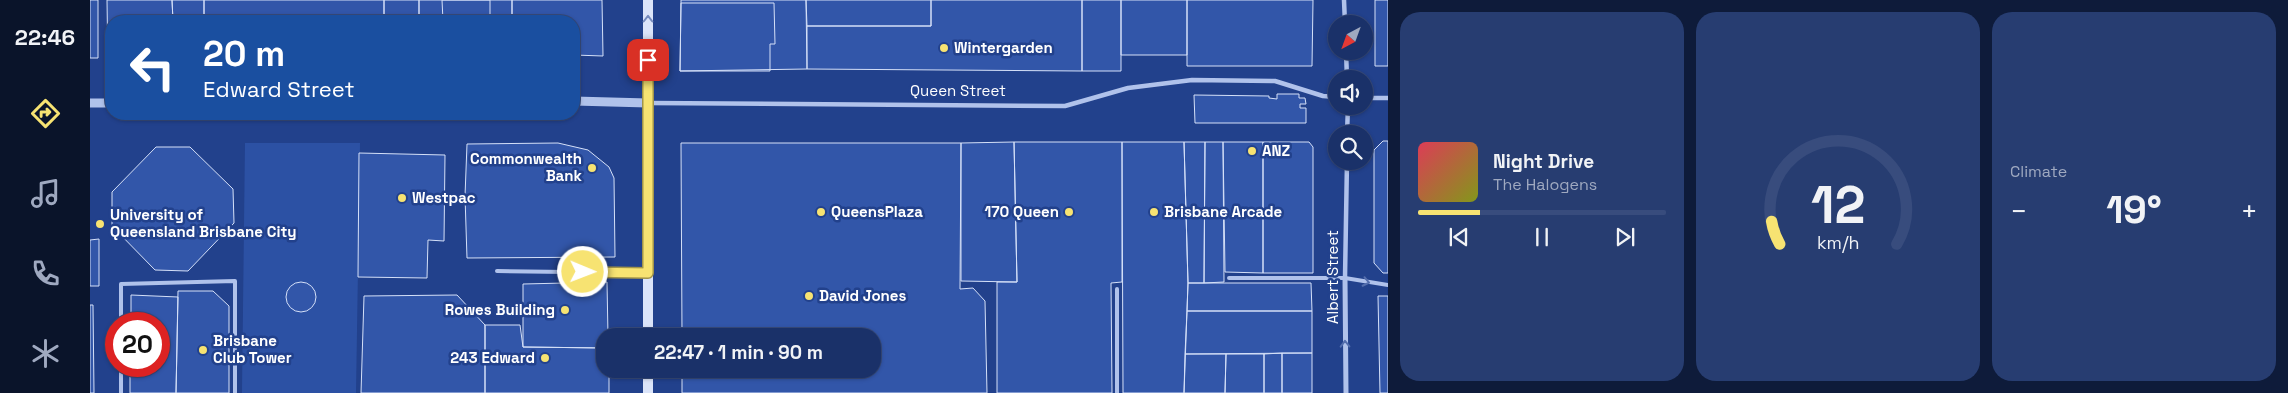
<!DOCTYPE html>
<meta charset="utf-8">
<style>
body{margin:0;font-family:"Space Grotesk",sans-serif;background:#273d71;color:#f1f3f6;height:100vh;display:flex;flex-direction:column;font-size:19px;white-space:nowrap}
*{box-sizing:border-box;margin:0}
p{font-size:16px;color:#9fa9c0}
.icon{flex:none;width:28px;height:28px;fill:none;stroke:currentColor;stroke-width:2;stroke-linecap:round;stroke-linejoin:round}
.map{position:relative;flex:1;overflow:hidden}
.side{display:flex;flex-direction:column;gap:12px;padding:12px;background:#0e1b3a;width:900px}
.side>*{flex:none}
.hud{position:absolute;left:15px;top:15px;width:475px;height:105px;border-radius:20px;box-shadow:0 1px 4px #0004,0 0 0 1px #384c7d;background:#1a4fa0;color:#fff;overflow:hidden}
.needle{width:32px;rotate:221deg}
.tools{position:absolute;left:1238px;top:15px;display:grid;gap:10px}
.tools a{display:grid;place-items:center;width:45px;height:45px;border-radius:50%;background:#1a3169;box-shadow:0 1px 4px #0004,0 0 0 1px #384c7d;font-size:25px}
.speed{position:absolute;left:15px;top:312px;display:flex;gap:10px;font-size:25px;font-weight:700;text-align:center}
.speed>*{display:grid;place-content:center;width:65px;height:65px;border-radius:50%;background:#1a3169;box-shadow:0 1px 4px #0004,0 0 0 1px #384c7d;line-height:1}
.speed .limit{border:8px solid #d22;background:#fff;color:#111}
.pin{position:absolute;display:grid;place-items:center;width:42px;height:42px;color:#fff;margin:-21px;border-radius:10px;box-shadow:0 2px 8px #0006}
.me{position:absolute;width:55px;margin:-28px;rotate:91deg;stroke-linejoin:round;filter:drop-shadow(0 0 4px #0008)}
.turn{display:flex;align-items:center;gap:18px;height:105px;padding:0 15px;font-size:22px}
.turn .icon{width:65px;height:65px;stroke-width:2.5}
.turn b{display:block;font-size:35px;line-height:42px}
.big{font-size:38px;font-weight:700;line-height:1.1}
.side .widget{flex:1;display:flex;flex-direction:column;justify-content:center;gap:8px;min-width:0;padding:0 18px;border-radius:20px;background:#273d71}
.side .dial{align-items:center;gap:0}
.dial svg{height:130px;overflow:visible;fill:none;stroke:#384c7d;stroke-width:7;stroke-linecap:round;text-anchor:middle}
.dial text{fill:#f1f3f6;stroke:none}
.song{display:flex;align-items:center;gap:15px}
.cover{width:60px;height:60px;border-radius:8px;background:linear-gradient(135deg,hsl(350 70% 55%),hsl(70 70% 35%))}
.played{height:5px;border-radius:2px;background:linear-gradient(90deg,#f7e372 25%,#384c7d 25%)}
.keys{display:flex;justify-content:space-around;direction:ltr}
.heat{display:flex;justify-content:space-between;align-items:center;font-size:28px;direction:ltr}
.side .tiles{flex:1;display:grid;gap:12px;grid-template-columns:repeat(3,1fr)}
.trip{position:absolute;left:506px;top:328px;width:285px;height:50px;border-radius:20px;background:#1a3169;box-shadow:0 1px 4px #0004,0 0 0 1px #384c7d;font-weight:700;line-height:50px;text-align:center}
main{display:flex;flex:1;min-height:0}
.menu{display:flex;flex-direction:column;width:90px;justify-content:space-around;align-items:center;background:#0a142a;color:#9fa9c0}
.menu .icon{width:35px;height:35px}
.menu .active{color:#f7e372}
.menu b{font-size:22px;color:#f1f3f6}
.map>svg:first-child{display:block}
</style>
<main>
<nav class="menu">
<b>22:46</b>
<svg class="icon active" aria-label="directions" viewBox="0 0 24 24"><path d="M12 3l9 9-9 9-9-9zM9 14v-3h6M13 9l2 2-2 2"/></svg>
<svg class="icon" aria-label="music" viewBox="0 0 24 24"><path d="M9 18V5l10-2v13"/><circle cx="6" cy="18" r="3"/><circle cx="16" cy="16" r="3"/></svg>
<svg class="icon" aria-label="phone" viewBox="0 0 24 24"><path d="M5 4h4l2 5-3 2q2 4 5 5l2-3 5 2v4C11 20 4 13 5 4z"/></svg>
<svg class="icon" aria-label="climate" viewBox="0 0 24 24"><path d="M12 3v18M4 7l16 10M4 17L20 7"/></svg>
</nav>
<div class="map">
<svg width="1298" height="393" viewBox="0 0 1298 393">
<rect width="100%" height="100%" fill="#22418c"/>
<path fill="#2c51a4" d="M155,143H270L266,393H152Z"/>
<path fill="#3256a9" stroke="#d5e0f8" d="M0,0H8V58H0Z
M17,0H82L83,21H21V70H18Z
M82,0H114V21H83Z
M114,0H294V21H114Z
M294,0H329V21H294Z
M329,0H422V21H329Z
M352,0H400V21H353Z
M422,0H512L513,56L484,55V21H422Z
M591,0H716L717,69L590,71Z
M716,0H841V26H717Z
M841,0H992V71L717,69V26H841Z
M992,0H1031V71H992Z
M1031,0H1097V55H1031Z
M1097,0H1223L1222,66H1097Z
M1285,0H1298V66H1285Z
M591,3H684L685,44H680V71H590Z
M1187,94H1209V98H1215L1216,104H1210V108H1216V123H1105L1104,95L1179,96V98L1187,99Z
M1293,141H1298V273H1293L1284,263V150Z
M924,142L927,282L871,281V143Z
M924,142H1032V282L1021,283L1022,393H907V282H927Z
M1032,142H1094L1098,283L1094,393H1033Z
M1094,142H1115L1114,283H1098Z
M1115,142H1133L1134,282L1114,283Z
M1133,142H1173V273L1135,272Z
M1173,142H1219L1223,147V273H1173Z
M468,143L498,150L519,167L524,178L525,257L377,258L375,196L377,144Z
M591,143H871L870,289L883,288L895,301L897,393H592V369H782V336H592Z
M66,147H100L143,189L144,223L98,271L65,270L22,226V192Z
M269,153L355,155L354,241L338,240L337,278L268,277Z
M9,239V286H0V240Z
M517,282L518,336H515V348L433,347V284Z
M196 297a15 15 0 1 1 30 0a15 15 0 1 1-30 0Z
M1098,283H1221L1222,311H1097Z
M88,291H123L139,306V393H86Z
M41,295L88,297L86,393H40V366H69V324H41Z
M367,295L395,325V393H271L274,296Z
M1288,296H1298V393H1290Z
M0,305H3L4,393H0Z
M1097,311H1222V353L1095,354Z
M395,325H430L433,347L515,348V369H519V393H395Z
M1192,353H1222V393H1192Z
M1192,353V393H1174V354Z
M1095,354H1136L1135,393H1094Z
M1136,354H1174V393H1135Z"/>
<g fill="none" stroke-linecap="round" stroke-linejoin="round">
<path stroke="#b0c2eb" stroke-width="4" d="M407,271L557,273
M1139,278H1255L1298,285
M31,324V284L145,281V393
M31,366V393
M1027,393V289"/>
<path stroke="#b0c2eb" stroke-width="4.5" d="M1254,0L1255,24
M1256,51L1257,79
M1274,98H1298
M558,103L975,106L1038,88L1102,80L1185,81L1233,96L1246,97
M1257,134L1258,106
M1255,278L1257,161"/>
<path stroke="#b0c2eb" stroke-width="5" d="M1255,278L1256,393"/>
<path stroke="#b0c2eb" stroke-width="9" d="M484,101L558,103
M0,103H21"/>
<path stroke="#dbe4f9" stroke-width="10" d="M558,0V336
M558,369V393"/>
</g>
<defs><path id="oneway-chevron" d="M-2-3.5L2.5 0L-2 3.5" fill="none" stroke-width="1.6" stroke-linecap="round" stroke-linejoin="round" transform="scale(1.25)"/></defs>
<use stroke="#758abd" href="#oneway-chevron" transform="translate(558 19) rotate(-90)"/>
<g stroke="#546ead">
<use href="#oneway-chevron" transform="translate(1276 282) rotate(12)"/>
<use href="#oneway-chevron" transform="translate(1255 344) rotate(-91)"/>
</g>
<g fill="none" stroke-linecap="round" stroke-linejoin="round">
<g stroke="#a1944a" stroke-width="12">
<path id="route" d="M493,272L558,273V60"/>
</g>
<use href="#route" stroke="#f7e372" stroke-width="9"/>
</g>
<g fill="#f7e372" stroke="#22418c" stroke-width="2">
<circle cx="854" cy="48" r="5"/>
<circle cx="1162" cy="151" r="5"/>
<circle cx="502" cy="168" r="5"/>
<circle cx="312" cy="198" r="5"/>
<circle cx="731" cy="212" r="5"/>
<circle cx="979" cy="212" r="5"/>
<circle cx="1064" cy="212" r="5"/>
<circle cx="10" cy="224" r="5"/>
<circle cx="719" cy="296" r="5"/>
<circle cx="475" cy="310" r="5"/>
<circle cx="113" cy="350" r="5"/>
<circle cx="455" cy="358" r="5"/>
</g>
<g text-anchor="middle" stroke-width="5" stroke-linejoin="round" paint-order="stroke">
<g font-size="15" font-weight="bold" fill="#fff" stroke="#22418c" text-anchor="start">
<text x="864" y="53">Wintergarden</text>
<text x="1172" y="156">ANZ</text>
<text x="492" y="164" text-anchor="end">Commonwealth<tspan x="492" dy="17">Bank</tspan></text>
<text x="322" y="203">Westpac</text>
<text x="741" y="217">QueensPlaza</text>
<text x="969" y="217" text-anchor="end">170 Queen</text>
<text x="1074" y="217">Brisbane Arcade</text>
<text x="20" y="220">University of<tspan x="20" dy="17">Queensland Brisbane City</tspan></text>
<text x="729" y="301">David Jones</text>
<text x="465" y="315" text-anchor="end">Rowes Building</text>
<text x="123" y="346">Brisbane<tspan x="123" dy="17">Club Tower</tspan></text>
<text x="445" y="363" text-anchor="end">243 Edward</text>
</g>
<g font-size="15" fill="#fff" stroke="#22418c">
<text x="868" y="96">Queen Street</text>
<text transform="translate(1243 277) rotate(-90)" y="5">Albert Street</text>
</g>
</g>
</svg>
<div class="tools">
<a><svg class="needle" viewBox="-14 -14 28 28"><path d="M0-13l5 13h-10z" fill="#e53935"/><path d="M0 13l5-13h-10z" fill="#9fa9c0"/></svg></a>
<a><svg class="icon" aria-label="sound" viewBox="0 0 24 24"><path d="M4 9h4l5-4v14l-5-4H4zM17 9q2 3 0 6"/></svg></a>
<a><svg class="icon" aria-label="search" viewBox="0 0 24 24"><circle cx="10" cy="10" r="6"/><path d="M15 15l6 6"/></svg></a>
</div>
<div class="speed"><div class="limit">20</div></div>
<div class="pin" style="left:558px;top:60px;background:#d93025"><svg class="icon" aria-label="arrive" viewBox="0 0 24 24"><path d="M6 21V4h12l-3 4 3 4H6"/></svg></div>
<svg class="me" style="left:493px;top:272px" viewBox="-20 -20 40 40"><circle r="17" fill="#f7e372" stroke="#fff" stroke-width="3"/><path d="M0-11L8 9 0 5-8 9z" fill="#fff"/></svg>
<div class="trip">22:47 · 1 min · 90 m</div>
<div class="hud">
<div class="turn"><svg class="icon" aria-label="left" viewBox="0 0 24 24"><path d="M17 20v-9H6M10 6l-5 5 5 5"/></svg><div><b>20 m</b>Edward Street</div></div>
</div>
</div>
<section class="side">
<div class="tiles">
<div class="widget">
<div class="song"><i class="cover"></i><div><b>Night Drive</b><p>The Halogens</p></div></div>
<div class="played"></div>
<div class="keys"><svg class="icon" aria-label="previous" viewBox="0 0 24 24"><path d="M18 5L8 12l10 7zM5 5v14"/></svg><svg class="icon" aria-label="pause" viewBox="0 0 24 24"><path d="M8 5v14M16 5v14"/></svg><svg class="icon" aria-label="next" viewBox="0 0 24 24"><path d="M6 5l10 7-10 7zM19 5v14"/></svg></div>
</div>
<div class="widget dial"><svg viewBox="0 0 100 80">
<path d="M14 69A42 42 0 1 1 86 69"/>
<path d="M14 69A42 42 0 0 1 9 55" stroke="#f7e372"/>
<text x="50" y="56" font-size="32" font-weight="700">12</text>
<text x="50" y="72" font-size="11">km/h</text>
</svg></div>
<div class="widget"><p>Climate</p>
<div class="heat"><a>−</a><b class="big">19°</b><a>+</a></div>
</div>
</div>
</section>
</main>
